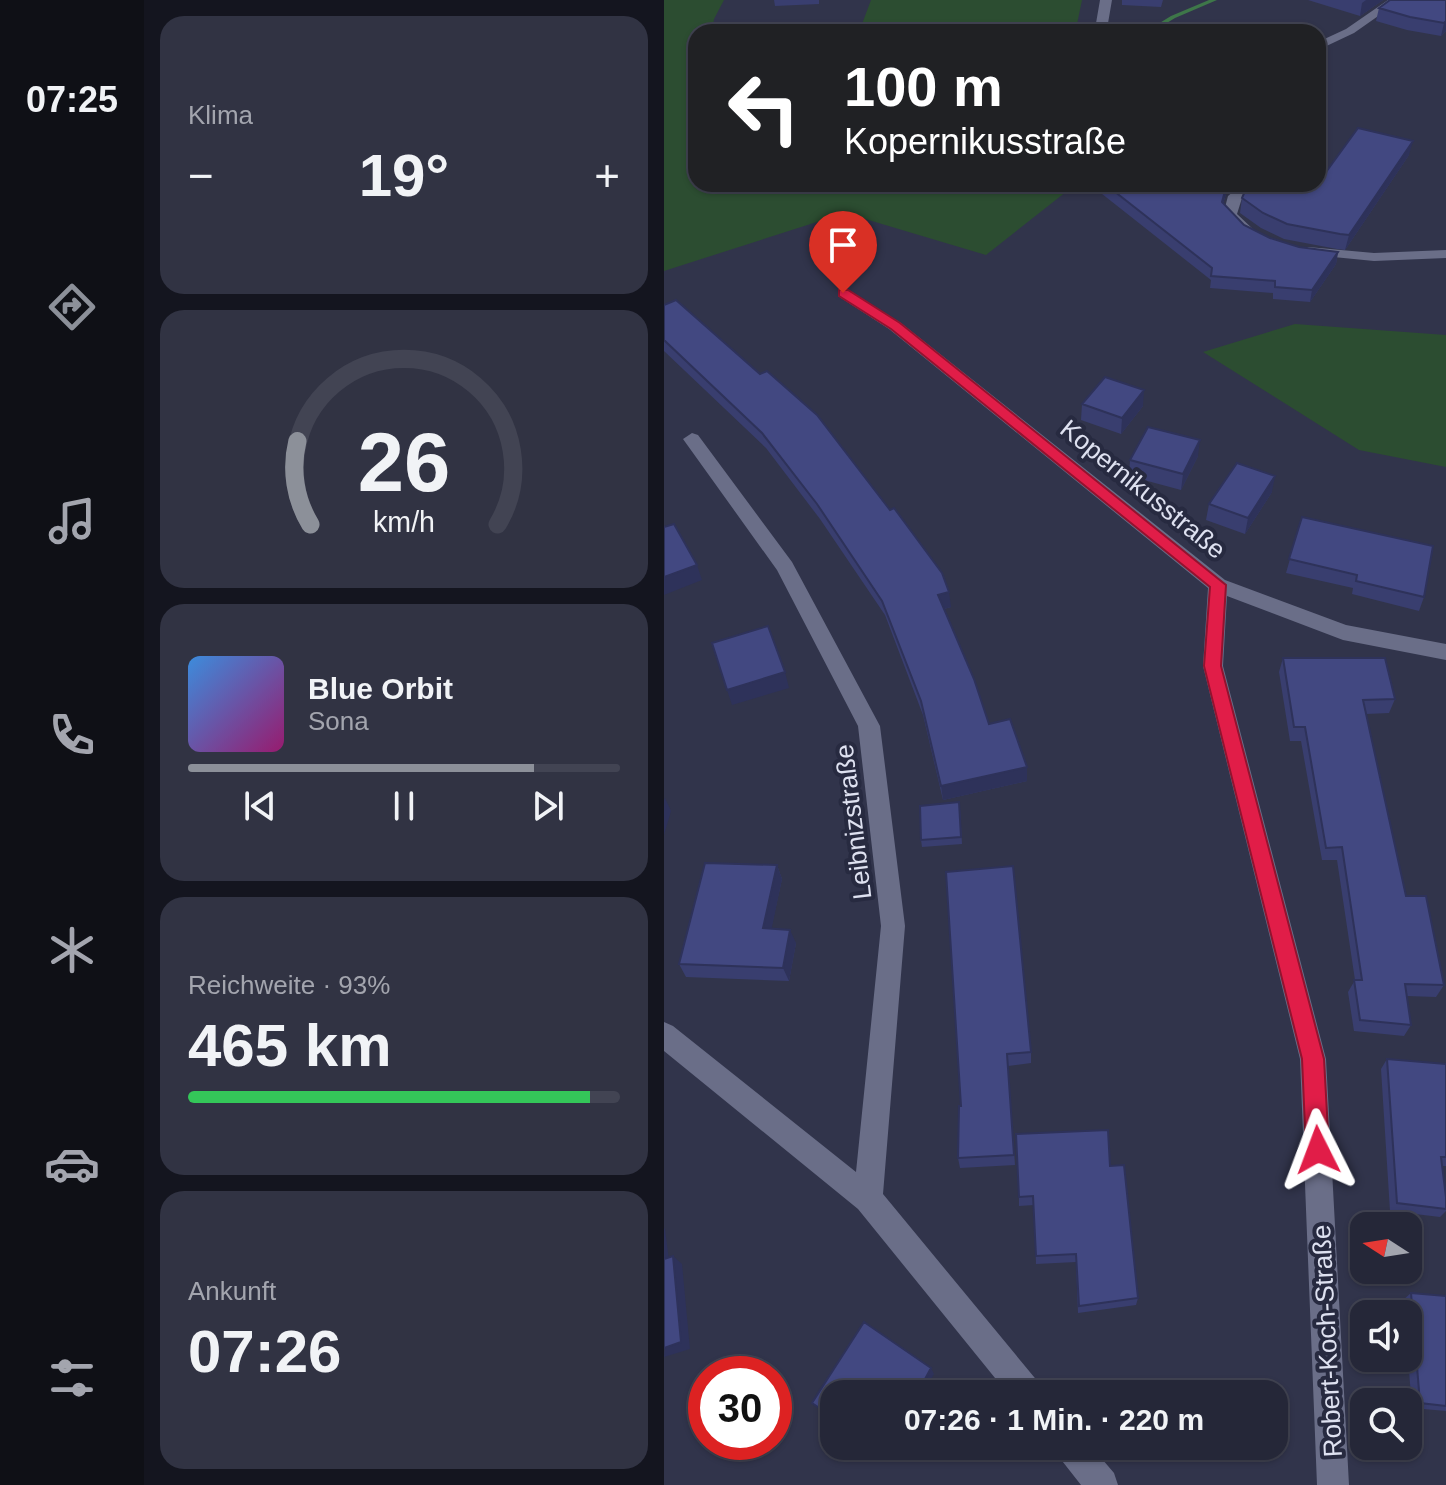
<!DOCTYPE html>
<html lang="de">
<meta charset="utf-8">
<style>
body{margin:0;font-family:Arial,sans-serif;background:#313343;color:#f1f3f6;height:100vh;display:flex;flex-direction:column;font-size:30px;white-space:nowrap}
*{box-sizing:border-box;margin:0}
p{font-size:26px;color:#a3a5ae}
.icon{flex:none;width:44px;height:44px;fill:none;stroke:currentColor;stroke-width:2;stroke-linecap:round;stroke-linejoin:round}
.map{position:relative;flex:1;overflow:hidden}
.drawer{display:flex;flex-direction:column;gap:16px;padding:16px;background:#14151f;width:520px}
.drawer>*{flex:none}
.guide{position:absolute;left:24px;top:24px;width:638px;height:168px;border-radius:24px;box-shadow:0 2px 6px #0004,0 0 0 2px #424453;background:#202124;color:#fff;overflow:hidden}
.needle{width:52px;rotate:282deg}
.buttons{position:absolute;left:686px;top:1212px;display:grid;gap:16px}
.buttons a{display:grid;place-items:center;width:72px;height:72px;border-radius:16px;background:#252738;box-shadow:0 2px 6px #0004,0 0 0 2px #424453;font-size:40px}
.speed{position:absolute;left:24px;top:1356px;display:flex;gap:16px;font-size:40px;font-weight:700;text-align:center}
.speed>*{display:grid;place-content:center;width:104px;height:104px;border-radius:50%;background:#252738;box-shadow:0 2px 6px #0004,0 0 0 2px #424453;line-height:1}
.speed .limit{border:12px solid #d22;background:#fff;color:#111}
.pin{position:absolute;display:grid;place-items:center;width:68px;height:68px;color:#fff;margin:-82px -34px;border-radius:50% 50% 50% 0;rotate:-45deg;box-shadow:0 0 8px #0007}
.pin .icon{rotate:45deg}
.me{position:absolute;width:88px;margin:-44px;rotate:357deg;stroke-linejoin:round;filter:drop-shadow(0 0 6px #0008)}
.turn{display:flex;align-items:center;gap:28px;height:168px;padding:0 24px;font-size:36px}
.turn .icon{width:104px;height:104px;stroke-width:2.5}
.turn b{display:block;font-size:56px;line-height:68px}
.big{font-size:60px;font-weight:600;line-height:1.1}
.drawer .widget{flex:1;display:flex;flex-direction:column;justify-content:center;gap:12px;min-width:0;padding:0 28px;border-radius:24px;background:#313343}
.drawer .dial{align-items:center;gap:0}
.dial svg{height:208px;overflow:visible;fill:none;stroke:#424453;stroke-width:7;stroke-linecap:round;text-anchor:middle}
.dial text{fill:#f1f3f6;stroke:none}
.song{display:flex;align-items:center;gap:24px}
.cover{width:96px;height:96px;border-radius:12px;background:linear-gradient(135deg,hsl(210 70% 55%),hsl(320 70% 35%))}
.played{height:8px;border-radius:4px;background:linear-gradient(90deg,#8c9099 80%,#424453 80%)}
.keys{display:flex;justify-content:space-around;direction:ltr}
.heat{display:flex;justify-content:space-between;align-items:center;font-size:44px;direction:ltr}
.charge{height:12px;border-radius:6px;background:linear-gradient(90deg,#34c759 93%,#424453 0)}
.trip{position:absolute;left:156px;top:1380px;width:468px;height:80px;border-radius:24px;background:#252738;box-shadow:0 2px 6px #0004,0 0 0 2px #424453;font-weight:600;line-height:80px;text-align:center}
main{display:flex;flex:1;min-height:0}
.tab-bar{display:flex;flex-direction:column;width:144px;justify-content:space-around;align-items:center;background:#0f1016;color:#a3a5ae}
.tab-bar .icon{width:56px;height:56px}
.tab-bar .on{color:#8c9099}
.tab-bar b{font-size:36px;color:#f1f3f6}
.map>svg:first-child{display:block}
</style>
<main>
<nav class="tab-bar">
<b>07:25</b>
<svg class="icon on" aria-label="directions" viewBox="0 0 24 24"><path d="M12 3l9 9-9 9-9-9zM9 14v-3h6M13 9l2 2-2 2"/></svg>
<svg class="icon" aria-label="music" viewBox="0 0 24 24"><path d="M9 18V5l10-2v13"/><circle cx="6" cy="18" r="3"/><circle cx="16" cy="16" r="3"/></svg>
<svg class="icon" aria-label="phone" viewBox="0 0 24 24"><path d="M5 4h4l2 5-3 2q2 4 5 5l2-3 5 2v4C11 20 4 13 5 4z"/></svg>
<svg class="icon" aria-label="climate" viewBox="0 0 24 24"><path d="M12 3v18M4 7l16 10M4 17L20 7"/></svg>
<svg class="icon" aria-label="car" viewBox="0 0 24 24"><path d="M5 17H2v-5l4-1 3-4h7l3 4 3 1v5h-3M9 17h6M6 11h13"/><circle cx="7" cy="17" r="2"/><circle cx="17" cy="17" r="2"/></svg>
<svg class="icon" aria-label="filters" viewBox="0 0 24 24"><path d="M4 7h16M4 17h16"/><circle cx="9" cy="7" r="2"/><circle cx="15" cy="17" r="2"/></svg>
</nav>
<section class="drawer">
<div class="widget"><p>Klima</p>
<div class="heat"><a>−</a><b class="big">19°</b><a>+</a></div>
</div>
<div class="widget dial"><svg viewBox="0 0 100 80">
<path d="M14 69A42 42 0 1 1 86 69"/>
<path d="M14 69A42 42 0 0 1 9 37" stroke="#8c9099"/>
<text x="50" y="56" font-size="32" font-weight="700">26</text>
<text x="50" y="72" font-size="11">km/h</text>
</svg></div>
<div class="widget">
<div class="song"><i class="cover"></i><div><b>Blue Orbit</b><p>Sona</p></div></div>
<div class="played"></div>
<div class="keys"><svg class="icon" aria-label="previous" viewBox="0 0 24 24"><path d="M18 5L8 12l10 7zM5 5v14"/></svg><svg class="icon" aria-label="pause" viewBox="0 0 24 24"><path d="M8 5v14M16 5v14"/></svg><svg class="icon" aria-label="next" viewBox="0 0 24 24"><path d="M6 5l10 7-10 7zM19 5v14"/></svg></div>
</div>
<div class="widget"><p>Reichweite · 93%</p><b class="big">465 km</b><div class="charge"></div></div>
<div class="widget"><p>Ankunft</p><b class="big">07:26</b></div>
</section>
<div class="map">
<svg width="782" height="1485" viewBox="0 0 782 1485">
<rect width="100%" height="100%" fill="#31344b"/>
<path fill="#2c4d31" d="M0,0H60L50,19L48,32H32V184H412L322,255L181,213L0,271Z
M207,0H418L412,29L195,32Z
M631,324L782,335V467L695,450L539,352Z"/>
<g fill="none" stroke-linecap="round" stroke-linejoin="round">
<path fill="#3e7749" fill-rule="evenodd" d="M545,0H553L511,18L488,32H481L507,16Z"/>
<path fill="#6a6e88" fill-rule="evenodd" d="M436,0H448L443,29L439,32L431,29Z
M724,0H737L690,33L654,50V42L682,29Z
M654,71L660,75V115L654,119Z
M578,184H594L578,198L573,214L592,232L585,236L559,215L564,196Z
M644,247L710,253L782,250V258L710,261L639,254L637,251Z
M179,288L237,323L561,580L682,625L782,644V660L679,640L563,596L559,666L662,1059L685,1485H653L636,1059L539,666L544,588L225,329L174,296V290Z
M28,433L34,435L128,562L216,726L241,926L219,1194L375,1383L380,1394H344L194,1209L0,1051V1022L9,1026L192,1172L217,926L194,726L113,570L19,439Z
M390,1446H427L450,1473L454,1485H417L395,1457Z"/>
</g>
<path fill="#393e6f" d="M110,0H155V4L111,6Z
M458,0H499L497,7L458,5Z
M644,0H719L696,16Z
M782,0V31L777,36L743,30L712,21L715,8Z
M745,155L681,250L673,249L620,239L597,228L576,213L578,198L657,179Z
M428,184H574L562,194L559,204L580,225L606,238L635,247L674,252L672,264L646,302L609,299V293L546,288L547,280L428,186Z
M0,305L287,607L280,609L325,724L363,781L279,800L259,715L221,615L156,519L102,448L0,351Z
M418,404L479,406L457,434L417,420Z
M534,456L517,490L465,476L466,460Z
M608,492L581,534L542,520L545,504Z
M638,517L760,597L755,611L688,594L689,588L622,573Z
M619,658L731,699L725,713L702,714L742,896L780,985L772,997L743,996L747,1025L740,1036L690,1031L684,992L691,980L673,860H658L637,741H626L615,672Z
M296,809L298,844L258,847L257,840Z
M113,865L118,879L107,929L132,943L125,981L22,977L15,964Z
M282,872L367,1052V1063L344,1066L351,1165L296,1168L294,1158L297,1106Z
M723,1059L782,1064V1166H778L782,1197V1211L776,1217L726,1211L717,1069Z
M446,1166L474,1298L472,1305L414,1313L412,1262L372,1264L370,1205L355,1206V1197Z
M747,1293L782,1296V1411L748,1408L744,1358V1314H740L739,1300Z"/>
<path fill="#2e325a" d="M702,0H719L696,16L698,3Z
M782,21V31L777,36L780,23Z
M749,141L745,155L681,250L685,235Z
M563,184H574L562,194L556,214L558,202Z
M674,252L672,264L646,302L648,290Z
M480,390L479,406L457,434L458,418Z
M536,440L534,456L517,490L519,474Z
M611,476L608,492L581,534L584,518Z
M33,565L38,580L0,595V577Z
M285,592L287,607L276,610L274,595Z
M121,672L125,688L68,705L63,690Z
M363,767V781L279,800L277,786Z
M1,798L7,811L0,835V800Z
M113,865L118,879L105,941L99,928Z
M126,930L132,943L125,981L119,968Z
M0,1228L1,1229L6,1268L0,1263Z
M9,1256L18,1264L26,1349L0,1357Z
M267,1368L270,1374L259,1394H255L254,1392Z
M223,1446H229L223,1458L218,1454Z
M208,1447L213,1450L204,1454L200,1450Z"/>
<path fill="#424881" stroke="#2e325a" stroke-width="2" d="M726,0H782V21L780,23L746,17L715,8Z
M694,128L749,141L685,235L676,234L623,224L599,213L578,198L584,184H654V177L657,179Z
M441,184H563L558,202L580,225L606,238L635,247L674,252L648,290L611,287V281L547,276L548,268Z
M12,300L96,374L103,371L153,415L226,510L230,508L278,573L285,592L274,595L310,679L325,724L346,719L363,767L277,786L257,701L218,601L153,504L98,433L0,340V305Z
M441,377L480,390L458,418L418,404Z
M484,427L536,440L519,474L466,460Z
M573,463L611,476L584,518L545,504Z
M638,517L769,546L760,597L692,581L693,575L625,559Z
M10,524L33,565L0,577V527Z
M104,626L121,672L63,690L48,643Z
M619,658H721L731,699L699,700L742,896H762L780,985L741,984L747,1025L696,1020L690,980H698L678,847L662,848L641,727H630Z
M295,802L297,837L257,840L256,806Z
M41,863L113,865L99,928L126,930L119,968L15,964Z
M349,866L367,1052L343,1054L350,1155L294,1158L295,1106H297L282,872Z
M723,1059L782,1064V1157H777L782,1197V1209L733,1203Z
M444,1130L446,1166L460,1165L474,1298L415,1306L412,1254L372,1256L369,1196L355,1197L352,1134Z
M9,1256L17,1342L0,1348V1259Z
M747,1293L782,1296V1406L756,1403Z
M200,1322L267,1368L254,1392L255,1394H170V1418L148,1403Z
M194,1446H223L218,1454L208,1447L200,1450Z"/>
<path fill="#e11d48" stroke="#92132f" stroke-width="2" d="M175,290H184L236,323L562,585L557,666L660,1059L665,1150L662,1158L654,1162L645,1158L642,1150L638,1059L540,666L546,587L227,329L175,296Z"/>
<g text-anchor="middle" stroke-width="8" stroke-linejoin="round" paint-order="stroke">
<g font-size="26" fill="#dee1f0" stroke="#272a40">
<text transform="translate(479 489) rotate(39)" y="9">Kopernikusstraße</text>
<text transform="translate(189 822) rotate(-97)" y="9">Leibnizstraße</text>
<text transform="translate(663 1341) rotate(-93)" y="9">Robert-Koch-Straße</text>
</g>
</g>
</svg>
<div class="buttons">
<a><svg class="needle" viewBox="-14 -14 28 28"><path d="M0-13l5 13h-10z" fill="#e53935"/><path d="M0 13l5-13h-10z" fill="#a3a5ae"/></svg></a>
<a><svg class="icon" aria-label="sound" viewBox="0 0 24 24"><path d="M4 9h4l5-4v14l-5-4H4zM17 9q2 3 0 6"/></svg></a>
<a><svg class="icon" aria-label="search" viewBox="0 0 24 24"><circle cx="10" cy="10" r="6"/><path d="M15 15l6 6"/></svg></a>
</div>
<div class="speed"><div class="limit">30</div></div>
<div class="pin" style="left:179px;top:293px;background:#d93025"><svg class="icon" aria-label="arrive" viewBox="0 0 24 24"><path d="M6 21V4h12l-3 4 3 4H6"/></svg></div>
<svg class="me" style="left:654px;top:1150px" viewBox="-20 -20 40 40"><path d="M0-17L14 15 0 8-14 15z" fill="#e11d48" stroke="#fff" stroke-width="4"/></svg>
<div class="trip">07:26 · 1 Min. · 220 m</div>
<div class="guide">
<div class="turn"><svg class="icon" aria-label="left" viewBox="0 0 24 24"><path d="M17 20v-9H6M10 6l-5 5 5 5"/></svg><div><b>100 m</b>Kopernikusstraße</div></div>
</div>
</div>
</main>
